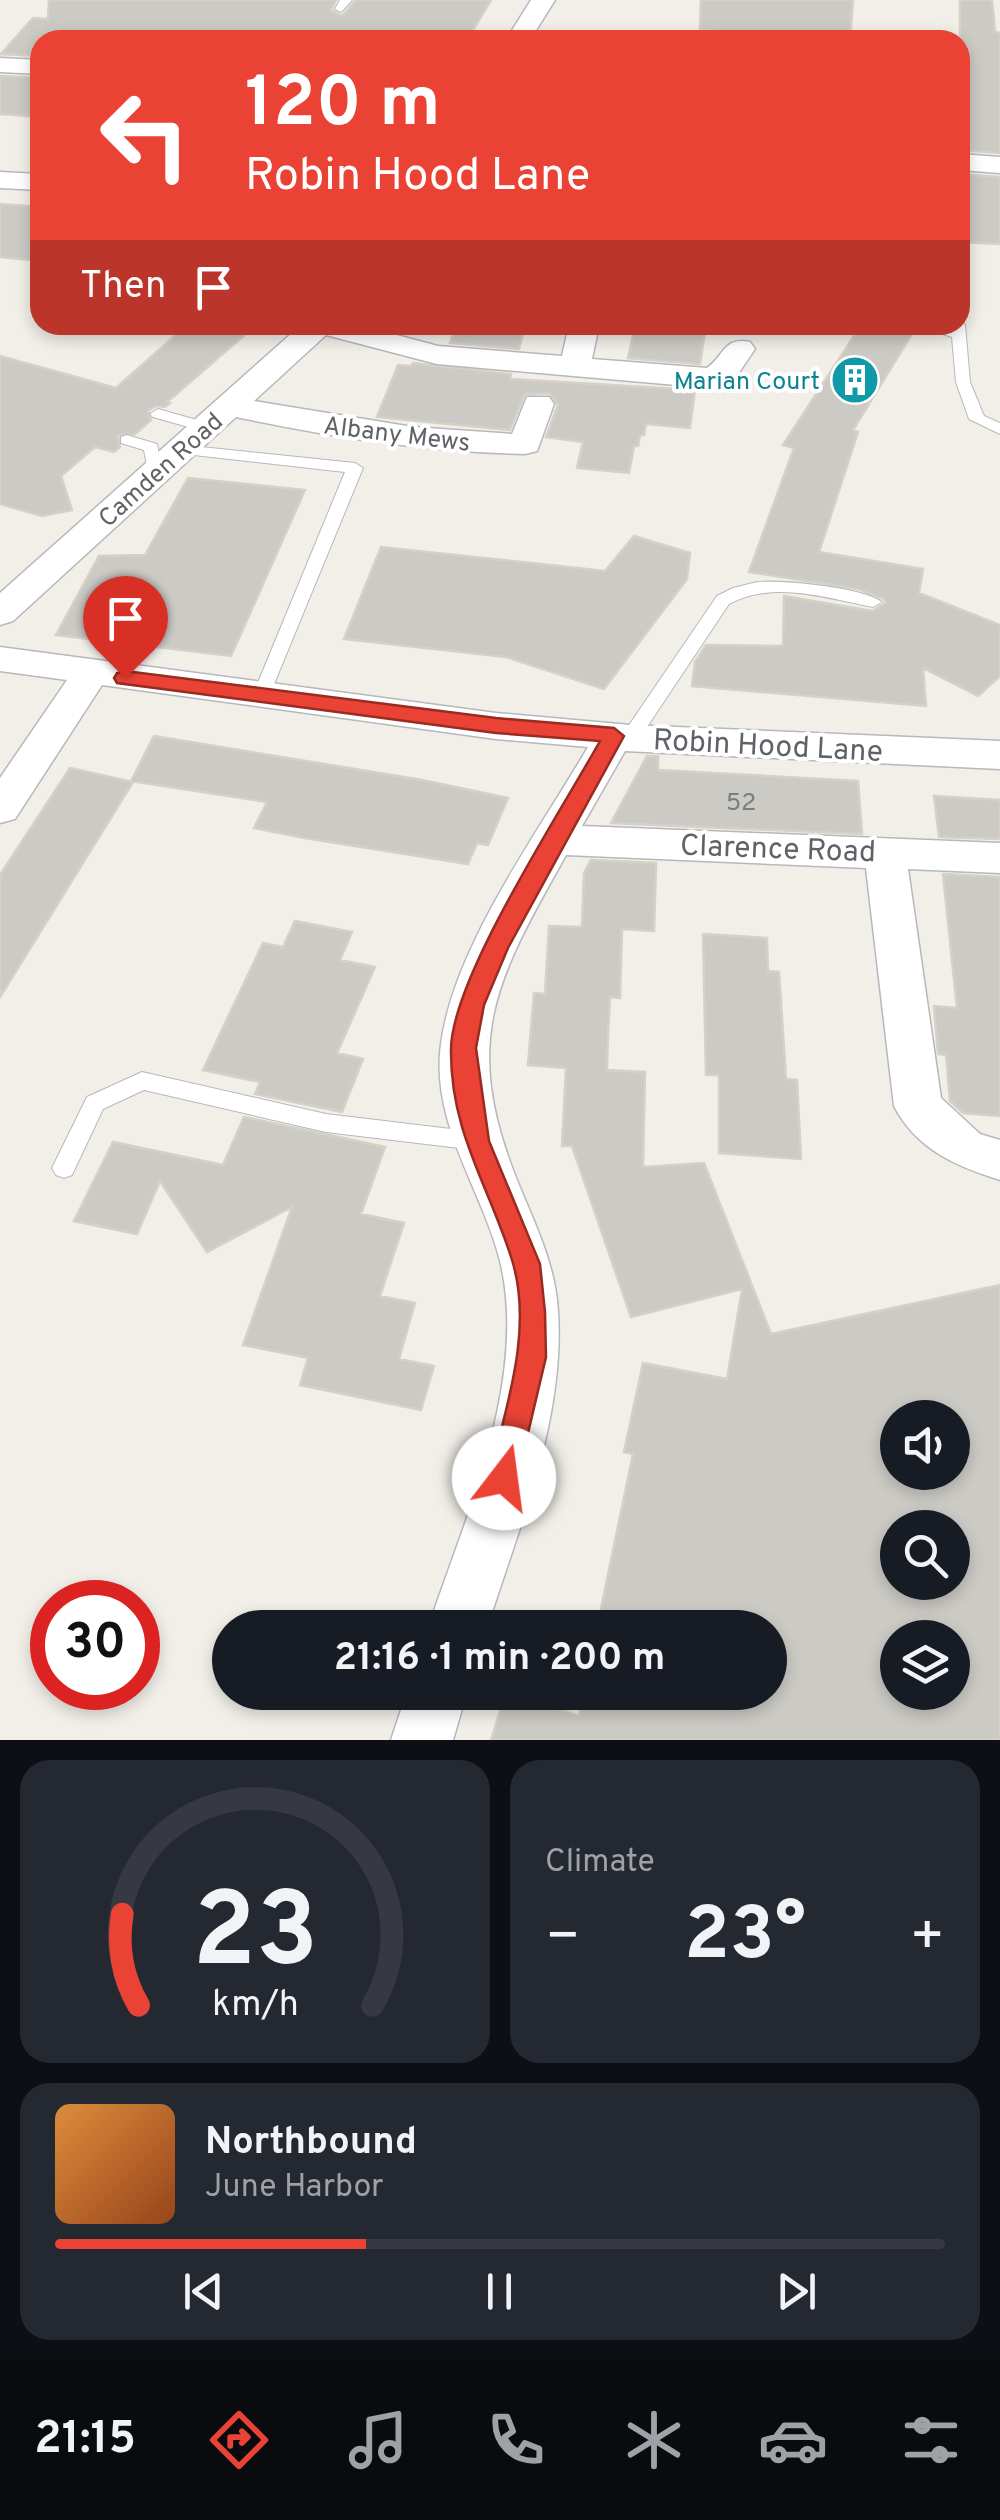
<!DOCTYPE html>
<meta charset="utf-8">
<style>
body{margin:0;font-family:Overpass,sans-serif;background:#242831;color:#f1f3f6;height:100vh;display:flex;flex-direction:column;font-size:38px;white-space:nowrap}
*{box-sizing:border-box;margin:0}
p{font-size:32px;color:#9ea1a6}
.icon{flex:none;width:55px;height:55px;fill:none;stroke:currentColor;stroke-width:2;stroke-linecap:round;stroke-linejoin:round}
.map{position:relative;height:1740px;overflow:hidden}
.drawer{display:flex;flex-direction:column;gap:20px;padding:20px;background:#0d0f14;flex:1}
.drawer>*{flex:none}
.hud{position:absolute;left:30px;top:30px;width:940px;height:305px;border-radius:30px;box-shadow:0 5px 15px #0003;background:#ea4335;color:#fff;overflow:hidden}
.fabs{position:absolute;left:880px;top:1400px;display:grid;gap:20px}
.fabs a{display:grid;place-items:center;width:90px;height:90px;border-radius:50%;background:#171b24;box-shadow:0 5px 15px #0003;font-size:50px}
.speed{position:absolute;left:30px;top:1580px;display:flex;gap:20px;font-size:50px;font-weight:700;text-align:center}
.speed>*{display:grid;place-content:center;width:130px;height:130px;border-radius:50%;background:#171b24;box-shadow:0 5px 15px #0003;line-height:1}
.speed .limit{border:15px solid #d22;background:#fff;color:#111}
.pin{position:absolute;display:grid;place-items:center;width:85px;height:85px;color:#fff;margin:-102px -42px;border-radius:50% 50% 50% 0;rotate:-45deg;box-shadow:0 0 10px #0007}
.pin .icon{rotate:45deg}
.me{position:absolute;width:110px;margin:-55px;rotate:15deg;stroke-linejoin:round;filter:drop-shadow(0 0 8px #0008)}
.turn{display:flex;align-items:center;gap:35px;height:210px;padding:0 50px;font-size:45px}
.turn .icon{width:130px;height:130px;stroke-width:2.5}
.turn b{display:block;font-size:70px;line-height:85px}
.then{display:flex;align-items:center;height:95px;padding:0 50px;background:#0003;gap:20px;font-size:38px}
.big{font-size:75px;font-weight:700;line-height:1.1}
.drawer .card{flex:1;display:flex;flex-direction:column;justify-content:center;gap:15px;min-width:0;padding:0 35px;border-radius:30px;background:#242831}
.drawer .dial{align-items:center;gap:0}
.dial svg{height:260px;overflow:visible;fill:none;stroke:#363941;stroke-width:7;stroke-linecap:round;text-anchor:middle}
.dial text{fill:#f1f3f6;stroke:none}
.song{display:flex;align-items:center;gap:30px}
.cover{width:120px;height:120px;border-radius:15px;background:linear-gradient(135deg,hsl(30 70% 55%),hsl(20 70% 35%))}
.played{height:10px;border-radius:5px;background:linear-gradient(90deg,#ea4335 35%,#363941 35%)}
.keys{display:flex;justify-content:space-around;direction:ltr}
.heat{display:flex;justify-content:space-between;align-items:center;font-size:55px;direction:ltr}
.drawer .tiles{flex:1;display:grid;gap:20px;grid-template-columns:1fr 1fr}
.card:last-child{grid-column:span 2}
.trip{position:absolute;left:212px;top:1610px;width:575px;height:100px;border-radius:50px;background:#171b24;box-shadow:0 5px 15px #0003;font-weight:700;line-height:100px;text-align:center}
.tab-bar{display:flex;height:160px;justify-content:space-around;align-items:center;background:#090b0e;color:#9ea1a6}
.tab-bar .icon{width:70px;height:70px}
.tab-bar .active{color:#ea4335}
.tab-bar b{font-size:45px;color:#f1f3f6}
.map>svg:first-child{display:block}
</style>
<div class="map">
<svg width="1000" height="1740" viewBox="0 0 1000 1740">
<rect width="100%" height="100%" fill="#f1efe8"/>
<path fill="#cccac5" stroke="#d6d1c6" stroke-width="2.5" fill-rule="evenodd" d="M49,0H336L331,10L342,16L356,0H491L467,40H40V56L1,54L33,18L48,19Z
M701,0H853L850,40H795L796,36L700,30Z
M960,0H992L995,32L1000,33V153L960,150Z
M0,76L40,78V117L0,114Z
M960,174L1000,177V244L960,242Z
M0,204L40,207V261L0,257Z
M187,325H256L167,402L170,403L165,407L156,406L148,411L151,420L135,434L118,435L120,447L114,452L95,447L61,476L72,510L42,516L0,504V356L116,388Z
M456,325H525L519,349L450,343Z
M651,325H706L700,364L628,358L634,331L649,333Z
M861,325H911L915,329L853,430L858,432L819,552L923,569L919,593L1000,625V676L978,696L923,668L926,706L692,686L695,662L706,645L783,646L784,596L872,611L886,603L884,599L858,589L749,572L794,448L783,445Z
M413,363L511,374L510,379L695,390L690,428L646,424L644,435H640L638,446H634L629,473L577,468L583,442L546,437L558,405L549,393L525,394L510,430L377,417L398,365L411,366Z
M188,478L305,490L231,656L56,635L99,556L145,555Z
M634,536L690,553L687,579L604,689L506,657L344,639L381,547L605,571Z
M154,736L422,780L508,798L488,845L477,843L468,864L305,838L254,828L267,802L131,781Z
M647,756H658V770L858,781L862,834L611,823Z
M70,768L133,782L0,997V875Z
M934,796L1000,800V839L939,837Z
M591,860L656,863L654,931L622,929L620,998L610,997L608,1034L607,1070L645,1072L643,1167L704,1163L771,1334L1000,1285V1740H491L506,1692L579,1716L584,1692H770V1628H597L633,1454L624,1452L643,1363L727,1379L742,1289L631,1317L572,1146H562L566,1068L528,1065L534,993L545,994L549,926L582,927L584,873ZM898,1418H952V1472H898ZM898,1528H952V1582H898ZM898,1638H952V1692H898Z
M943,874L1000,877V1116L963,1113L950,1101L946,1055L938,1054L934,1006L957,1008Z
M295,921L352,932L340,960L375,967L337,1053L363,1059L342,1112L255,1094L260,1082L203,1070L263,943L283,947Z
M703,934L767,938L768,971L779,972L786,1079L797,1080L801,1159L719,1153V1075H706Z
M244,1117L385,1147L361,1214L404,1223L380,1296L415,1303L399,1359L434,1366L421,1410L300,1385L308,1358L243,1345L292,1207L207,1252L160,1181L137,1234L74,1221L113,1142L223,1165Z"/>
<g fill="none" stroke-linecap="round" stroke-linejoin="round">
<g stroke="#b5b8bc" stroke-width="2">
<path id="lane" d="M340,0H352L341,12L335,9Z
M960,321L965,325L970,382L984,416L1000,423V434L969,419L956,382L952,337L915,325L951,328V325H960Z
M158,409L211,424L214,427L206,432L153,417L150,414Z
M127,435L157,444L163,474L161,477H149L144,450L121,443V437Z
M182,445L355,463L363,468L267,701L261,703L252,697L345,472L176,453L174,450Z
M757,582C783,580 862,587 882,602L873,607C826,598 774,580 729,604L637,742H623L621,738L623,734L717,596L733,588Z
M142,1072L326,1114L476,1132L484,1134L487,1141L484,1148L476,1150L326,1132L144,1090L103,1109L72,1175L64,1178L56,1175L52,1168L87,1097Z"/>
</g>
<g stroke="#b5b8bc" stroke-width="3">
<path id="street" d="M531,0H555L530,40H506Z
M0,58L40,60V74L0,72Z
M960,154L1000,157V173L960,170Z
M0,172L40,174V190L0,188Z
M301,325H359L438,346L562,356L569,325H599L592,359L707,368C724,356 724,336 750,342L755,349L734,380L711,388L437,364L326,335L254,401L413,427L512,434L527,397H549L554,404L537,451L525,454C427,452 332,437 236,417L13,621L0,625V593Z
M0,647L496,713L630,725L1000,741V769L625,751L582,826L1000,843V873L908,869L941,1098L980,1134L1000,1140V1180C956,1166 917,1150 894,1106L866,868L566,855C498,977 461,1037 515,1175C533,1221 555,1261 558,1311C565,1420 519,1526 487,1628H428C465,1518 529,1378 500,1261C483,1191 430,1123 441,1044C454,946 538,833 588,747L496,739L102,685L15,819L0,823V778L67,680L0,671Z
M407,1692H467L453,1740H391Z"/>
</g>
<use href="#lane" fill="#fff" fill-rule="evenodd"/>
<use href="#street" fill="#fff" fill-rule="evenodd"/>
</g>
<path fill="#ea4335" stroke="#982c22" stroke-width="2.5" d="M125,671L496,718L614,728L624,736L508,948L484,1005L476,1048L489,1141L540,1264L545,1312L546,1357L515,1488L504,1492L493,1488L489,1478C505,1410 534,1331 512,1260C489,1186 450,1132 451,1049C452,977 562,810 600,741L496,733L117,683L114,678L117,673Z"/>
<defs>
<g id="building-disc" transform="scale(2.5)"><circle r="9.5" fill="#0f9aa8" stroke="#fff"/><path d="M-4-6H4V6H1V3H-1V6H-4ZM-2.5-4.3h1.7v1.8h-1.7ZM.8-4.3h1.7v1.8H.8ZM-2.5-1h1.7V.8h-1.7ZM.8-1h1.7V.8H.8Z" fill="#fff"/></g>
</defs>
<g fill-rule="evenodd">
<use href="#building-disc" x="855" y="380"/>
</g>
<g text-anchor="middle" stroke-width="8" stroke-linejoin="round" paint-order="stroke">
<g font-size="25" fill="#0d838f" stroke="#fff" text-anchor="end">
<text x="820" y="389">Marian Court</text>
</g>
<g font-size="25" fill="#5f6368" stroke="#fff">
<text transform="translate(397 433) rotate(7)" y="9">Albany Mews</text>
<text transform="translate(160 469) rotate(-42)" y="9">Camden Road</text>
</g>
<g font-size="25" fill="#7a7d7f">
<text x="741" y="810">52</text>
</g>
<g font-size="30" fill="#5f6368" stroke="#fff">
<text transform="translate(768 745) rotate(3)" y="10">Robin Hood Lane</text>
<text transform="translate(778 848) rotate(2)" y="10">Clarence Road</text>
</g>
</g>
</svg>
<div class="fabs">
<a><svg class="icon" aria-label="sound" viewBox="0 0 24 24"><path d="M4 9h4l5-4v14l-5-4H4zM17 9q2 3 0 6"/></svg></a>
<a><svg class="icon" aria-label="search" viewBox="0 0 24 24"><circle cx="10" cy="10" r="6"/><path d="M15 15l6 6"/></svg></a>
<a><svg class="icon" aria-label="layers" viewBox="0 0 24 24"><path d="M12 4l9 5-9 5-9-5zM3 14l9 5 9-5"/></svg></a>
</div>
<div class="speed"><div class="limit">30</div></div>
<div class="pin" style="left:125px;top:678px;background:#d93025"><svg class="icon" aria-label="arrive" viewBox="0 0 24 24"><path d="M6 21V4h12l-3 4 3 4H6"/></svg></div>
<svg class="me" style="left:504px;top:1478px" viewBox="-20 -20 40 40"><circle r="19" fill="#fff"/><path d="M0-13L10 11 0 6-10 11z" fill="#ea4335"/></svg>
<div class="trip">21:16 · 1 min · 200 m</div>
<div class="hud">
<div class="turn"><svg class="icon" aria-label="left" viewBox="0 0 24 24"><path d="M17 20v-9H6M10 6l-5 5 5 5"/></svg><div><b>120 m</b>Robin Hood Lane</div></div>
<div class="then">Then<svg class="icon" aria-label="arrive" viewBox="0 0 24 24"><path d="M6 21V4h12l-3 4 3 4H6"/></svg></div>
</div>
</div>
<section class="drawer">
<div class="tiles">
<div class="card dial"><svg viewBox="0 0 100 80">
<path d="M14 69A42 42 0 1 1 86 69"/>
<path d="M14 69A42 42 0 0 1 9 41" stroke="#ea4335"/>
<text x="50" y="56" font-size="32" font-weight="700">23</text>
<text x="50" y="72" font-size="11">km/h</text>
</svg></div>
<div class="card"><p>Climate</p>
<div class="heat"><a>−</a><b class="big">23°</b><a>+</a></div>
</div>
<div class="card">
<div class="song"><i class="cover"></i><div><b>Northbound</b><p>June Harbor</p></div></div>
<div class="played"></div>
<div class="keys"><svg class="icon" aria-label="previous" viewBox="0 0 24 24"><path d="M18 5L8 12l10 7zM5 5v14"/></svg><svg class="icon" aria-label="pause" viewBox="0 0 24 24"><path d="M8 5v14M16 5v14"/></svg><svg class="icon" aria-label="next" viewBox="0 0 24 24"><path d="M6 5l10 7-10 7zM19 5v14"/></svg></div>
</div>
</div>
</section>
<nav class="tab-bar">
<b>21:15</b>
<svg class="icon active" aria-label="directions" viewBox="0 0 24 24"><path d="M12 3l9 9-9 9-9-9zM9 14v-3h6M13 9l2 2-2 2"/></svg>
<svg class="icon" aria-label="music" viewBox="0 0 24 24"><path d="M9 18V5l10-2v13"/><circle cx="6" cy="18" r="3"/><circle cx="16" cy="16" r="3"/></svg>
<svg class="icon" aria-label="phone" viewBox="0 0 24 24"><path d="M5 4h4l2 5-3 2q2 4 5 5l2-3 5 2v4C11 20 4 13 5 4z"/></svg>
<svg class="icon" aria-label="climate" viewBox="0 0 24 24"><path d="M12 3v18M4 7l16 10M4 17L20 7"/></svg>
<svg class="icon" aria-label="car" viewBox="0 0 24 24"><path d="M5 17H2v-5l4-1 3-4h7l3 4 3 1v5h-3M9 17h6M6 11h13"/><circle cx="7" cy="17" r="2"/><circle cx="17" cy="17" r="2"/></svg>
<svg class="icon" aria-label="filters" viewBox="0 0 24 24"><path d="M4 7h16M4 17h16"/><circle cx="9" cy="7" r="2"/><circle cx="15" cy="17" r="2"/></svg>
</nav>
